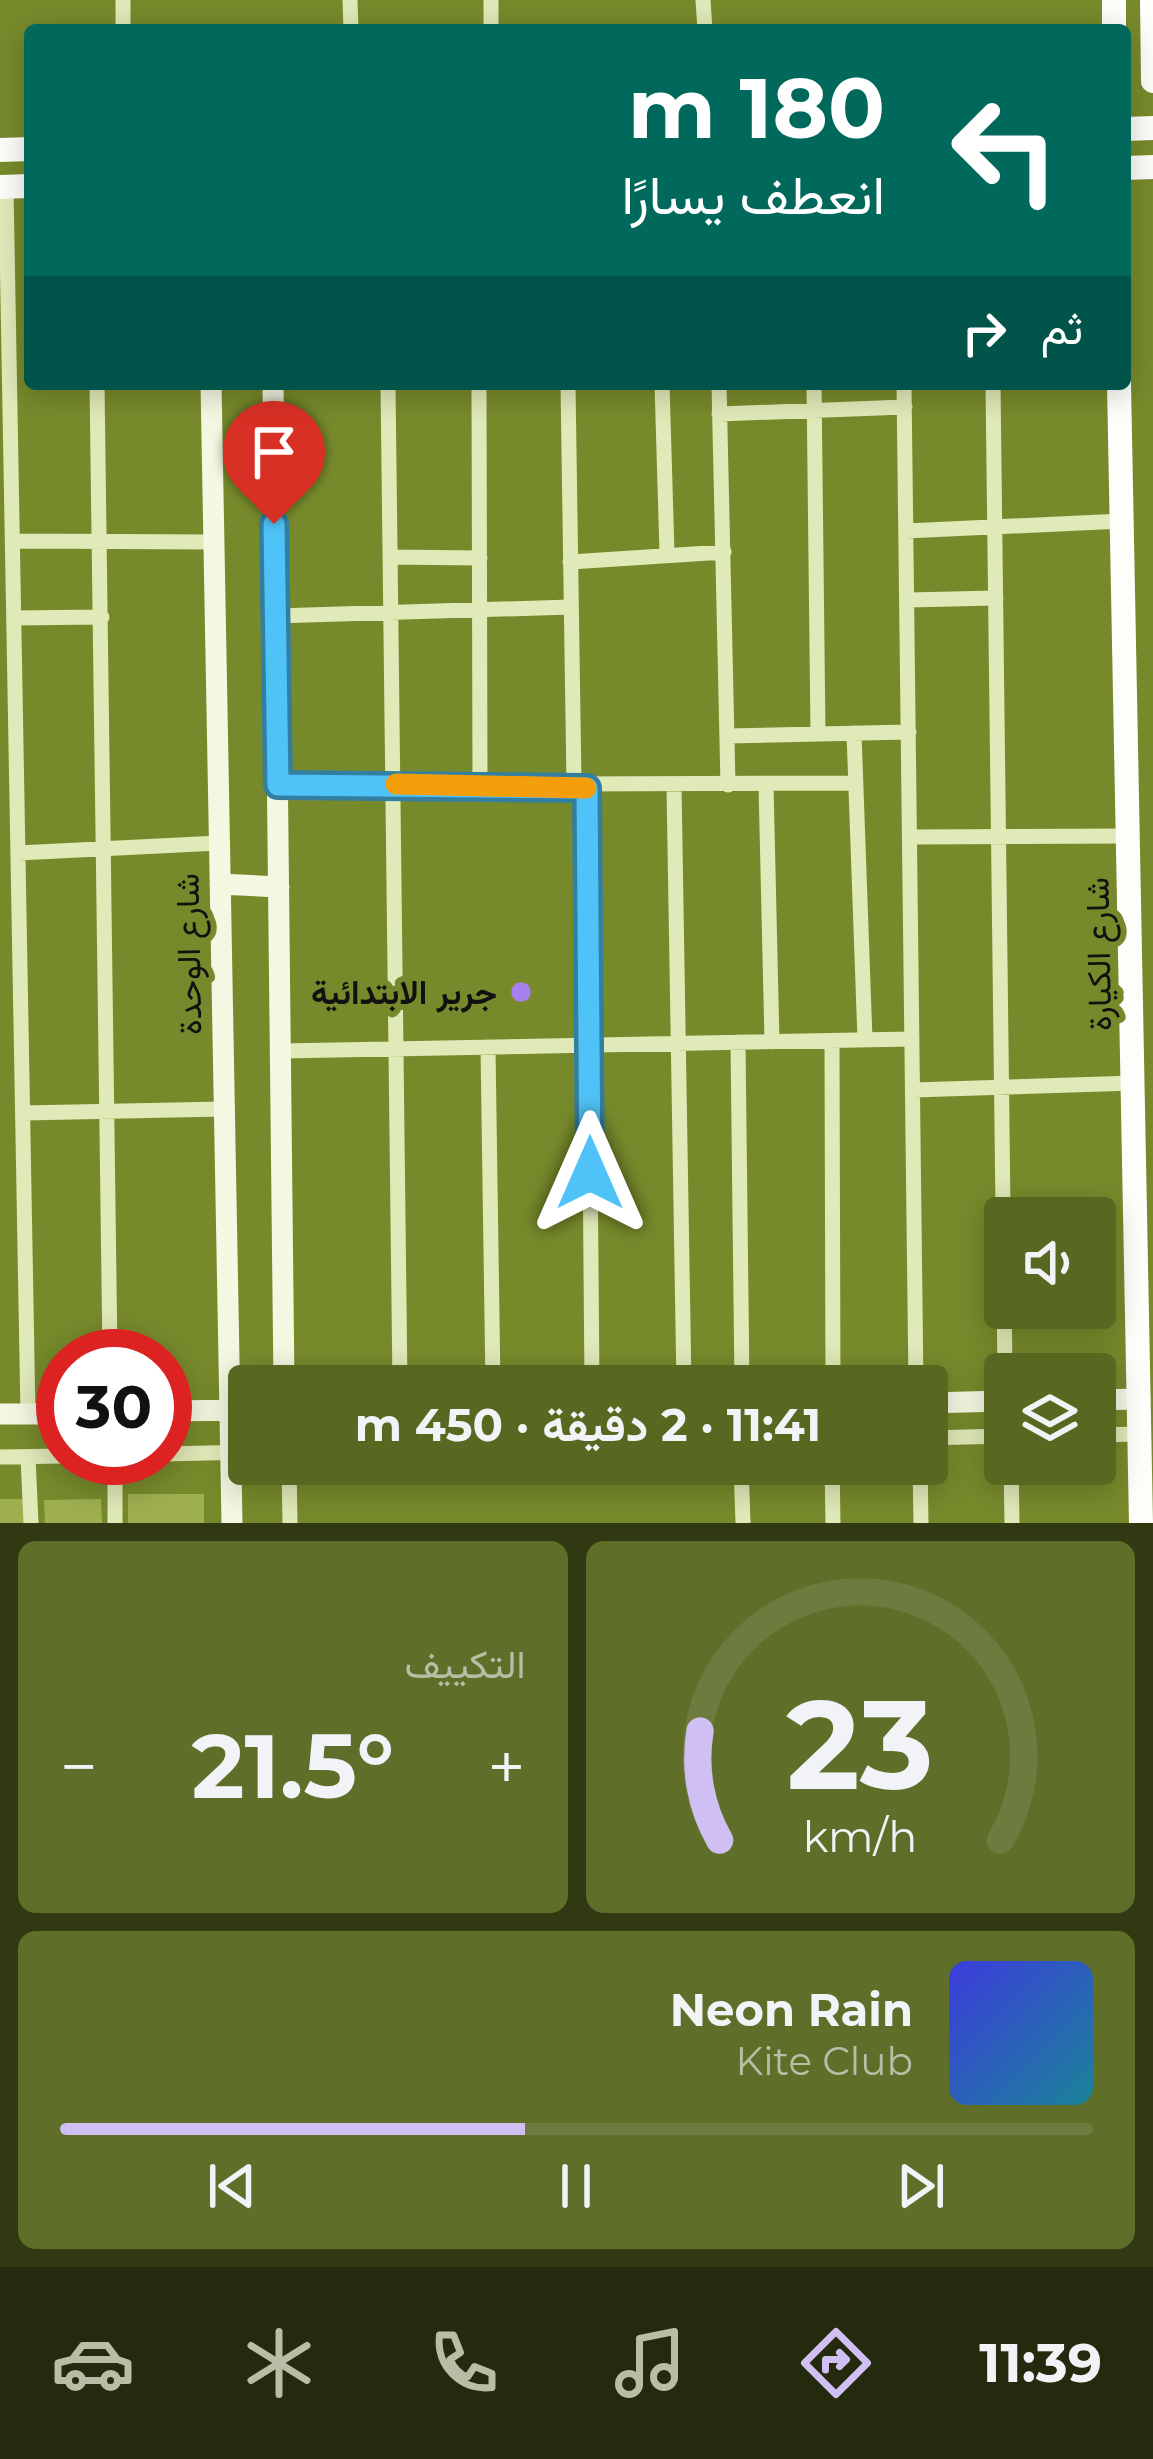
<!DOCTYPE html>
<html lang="ar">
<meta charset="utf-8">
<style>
body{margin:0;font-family:Montserrat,Vazirmatn,sans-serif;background:#5f6e29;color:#f1f3f6;direction:rtl;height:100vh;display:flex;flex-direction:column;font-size:45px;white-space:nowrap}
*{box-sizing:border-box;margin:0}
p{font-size:39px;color:#b7bea5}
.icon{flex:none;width:66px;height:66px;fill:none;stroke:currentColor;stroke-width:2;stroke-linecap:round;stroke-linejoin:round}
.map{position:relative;height:1523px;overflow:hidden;direction:ltr}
.sheet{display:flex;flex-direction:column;gap:18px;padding:18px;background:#313912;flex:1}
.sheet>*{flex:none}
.hud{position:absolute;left:24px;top:24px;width:1107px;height:366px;border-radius:12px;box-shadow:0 6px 30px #0003;direction:rtl;background:#00695c;color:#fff;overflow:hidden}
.fabs{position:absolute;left:984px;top:1197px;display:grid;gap:24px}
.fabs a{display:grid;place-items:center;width:132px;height:132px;border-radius:12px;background:#596820;box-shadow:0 6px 30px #0003;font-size:60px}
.speed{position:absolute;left:36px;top:1329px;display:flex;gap:24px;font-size:60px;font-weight:700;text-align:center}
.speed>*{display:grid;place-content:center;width:156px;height:156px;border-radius:50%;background:#596820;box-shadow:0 6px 30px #0003;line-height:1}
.speed .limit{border:18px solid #d22;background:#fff;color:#111}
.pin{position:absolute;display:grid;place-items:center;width:102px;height:102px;color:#fff;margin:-123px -51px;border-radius:50% 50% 50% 0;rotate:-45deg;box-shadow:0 0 12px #0007}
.pin .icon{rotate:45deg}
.me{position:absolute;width:132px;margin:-66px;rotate:0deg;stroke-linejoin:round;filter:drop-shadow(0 0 9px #0008)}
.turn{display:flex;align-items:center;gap:42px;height:252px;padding:0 48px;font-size:54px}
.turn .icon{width:156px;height:156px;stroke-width:2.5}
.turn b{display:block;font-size:84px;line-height:102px}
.then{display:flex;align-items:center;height:114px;padding:0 48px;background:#0003;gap:24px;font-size:45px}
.big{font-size:90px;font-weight:700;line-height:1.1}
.sheet .widget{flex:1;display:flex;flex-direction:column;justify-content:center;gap:18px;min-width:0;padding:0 42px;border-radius:18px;background:#5f6e29}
.sheet .dial{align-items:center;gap:0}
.dial svg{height:312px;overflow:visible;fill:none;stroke:#6e7b3e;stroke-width:7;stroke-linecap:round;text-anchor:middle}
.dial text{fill:#f1f3f6;stroke:none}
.song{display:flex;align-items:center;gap:36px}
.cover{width:144px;height:144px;border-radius:18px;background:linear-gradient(135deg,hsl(240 70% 55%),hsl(190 70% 35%))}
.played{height:12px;border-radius:6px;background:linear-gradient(90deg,#cfbff3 45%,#6e7b3e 45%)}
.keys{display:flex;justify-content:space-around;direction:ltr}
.heat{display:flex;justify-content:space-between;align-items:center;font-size:66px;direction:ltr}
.sheet .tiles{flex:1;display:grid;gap:18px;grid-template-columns:1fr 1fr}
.widget:last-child{grid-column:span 2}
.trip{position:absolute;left:228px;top:1365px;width:720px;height:120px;border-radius:12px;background:#596820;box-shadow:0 6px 30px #0003;font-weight:700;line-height:120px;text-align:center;direction:rtl}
.tabs{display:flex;height:192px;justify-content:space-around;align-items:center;background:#242a0d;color:#b7bea5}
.tabs .icon{width:84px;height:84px}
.tabs .on{color:#cfbff3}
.tabs b{font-size:54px;color:#f1f3f6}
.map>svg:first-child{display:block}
</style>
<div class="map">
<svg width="1153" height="1523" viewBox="0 0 1153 1523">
<rect width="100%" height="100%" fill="#778a2b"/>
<path fill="#9daf4f" d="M128,1494H204V1523H128Z
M0,1499H25V1523H0Z
M101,1499L102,1523H45L44,1500Z"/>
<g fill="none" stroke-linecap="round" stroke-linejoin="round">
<path stroke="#e0e9b8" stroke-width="15" d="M123,0V30
M350,0L351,30
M491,0V30
M703,0L705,30
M6,187L28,1415
M97,384L110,1356
M388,384L400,1386
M479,384L480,784
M568,384L574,784
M662,384L667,553
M719,384L728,785
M814,384L818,734
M904,384L916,1386
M993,384L1005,1374
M719,414L905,407
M906,531L1123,521
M13,541L214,542
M390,557L480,558
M570,562L724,552
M908,600L996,598
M275,616L571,607
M14,618L102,617
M854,733L865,1040
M727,736L909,732
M277,785L854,783
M766,785L772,1042
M674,786L684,1386
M587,788L592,1386
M910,837L1129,836
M18,853L219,843
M738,1042L742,1386
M832,1043L833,1386
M488,1047L493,1386
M281,1051L912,1039
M913,1090L1134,1083
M23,1113L224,1109
M1095,1435L1140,1434
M927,1438L1005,1436
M165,1454L249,1452
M0,1457L63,1456
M28,1457L31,1523
M115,1458V1523
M289,1464L290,1523
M741,1464L743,1523
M832,1464L833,1523
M920,1464L921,1523
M1011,1464L1012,1523"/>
<path stroke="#f4f8e2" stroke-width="21" d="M211,384L232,1523
M273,384L284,1386
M220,884L279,887
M1095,1400L1140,1399
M927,1403L1005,1401
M165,1411L249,1410
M0,1414H63"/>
<path stroke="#fdfefa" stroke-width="24" d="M1114,0V30
M1152,0L1153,81
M1125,129L1153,128
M0,150L30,149
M1125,168L1153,167
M0,187L30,186
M1119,384L1141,1523"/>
</g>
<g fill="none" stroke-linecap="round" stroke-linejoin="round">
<g stroke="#337fa1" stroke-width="30">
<path id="route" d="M274,524L278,785L587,788L590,1173"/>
</g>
<use href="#route" stroke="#4fc3f7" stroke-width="21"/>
<path stroke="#f59e0b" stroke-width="21" d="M396,784L586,788"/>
</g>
<circle fill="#a680ef" stroke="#778a2b" stroke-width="4.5" cx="521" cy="992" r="12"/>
<g text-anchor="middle" stroke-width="12" stroke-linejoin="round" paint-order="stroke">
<g font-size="33" fill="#111" stroke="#778a2b">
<text transform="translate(188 954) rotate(-91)" y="12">شارع الوحدة</text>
<text transform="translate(1098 954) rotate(-91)" y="12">شارع الكيارة</text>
</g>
<g font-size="33" font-weight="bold" fill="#111" stroke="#778a2b" text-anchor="end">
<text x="497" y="1004">جرير الابتدائية</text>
</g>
</g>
</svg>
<div class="fabs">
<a><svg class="icon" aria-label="sound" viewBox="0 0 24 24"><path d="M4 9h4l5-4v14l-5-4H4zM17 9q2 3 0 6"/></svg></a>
<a><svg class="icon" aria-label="layers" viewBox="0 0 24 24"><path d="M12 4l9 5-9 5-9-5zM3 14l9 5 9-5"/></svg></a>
</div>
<div class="speed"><div class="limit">30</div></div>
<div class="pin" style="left:274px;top:524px;background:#d93025"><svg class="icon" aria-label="arrive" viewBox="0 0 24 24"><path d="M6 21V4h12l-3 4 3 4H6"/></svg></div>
<svg class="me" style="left:590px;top:1173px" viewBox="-20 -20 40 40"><path d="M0-17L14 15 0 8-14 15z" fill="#4fc3f7" stroke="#fff" stroke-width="4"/></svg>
<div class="trip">11:41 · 2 دقيقة · 450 m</div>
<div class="hud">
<div class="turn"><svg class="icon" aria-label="left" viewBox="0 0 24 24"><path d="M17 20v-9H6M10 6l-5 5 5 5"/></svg><div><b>180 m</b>انعطف يسارًا</div></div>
<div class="then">ثم<svg class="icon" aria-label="right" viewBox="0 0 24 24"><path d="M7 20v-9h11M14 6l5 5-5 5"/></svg></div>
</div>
</div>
<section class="sheet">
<div class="tiles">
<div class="widget dial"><svg viewBox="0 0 100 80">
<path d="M14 69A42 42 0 1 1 86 69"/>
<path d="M14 69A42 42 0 0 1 9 41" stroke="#cfbff3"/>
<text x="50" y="56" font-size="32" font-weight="700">23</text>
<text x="50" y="72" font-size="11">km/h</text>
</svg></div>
<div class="widget"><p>التكييف</p>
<div class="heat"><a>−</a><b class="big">21.5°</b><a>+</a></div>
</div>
<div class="widget">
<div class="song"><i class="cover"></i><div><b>Neon Rain</b><p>Kite Club</p></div></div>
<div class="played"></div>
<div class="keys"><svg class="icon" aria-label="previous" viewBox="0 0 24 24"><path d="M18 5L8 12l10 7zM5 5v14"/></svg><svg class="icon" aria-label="pause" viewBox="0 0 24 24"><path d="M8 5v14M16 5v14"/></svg><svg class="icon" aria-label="next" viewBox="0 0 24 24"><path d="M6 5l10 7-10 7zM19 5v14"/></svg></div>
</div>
</div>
</section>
<nav class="tabs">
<b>11:39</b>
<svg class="icon on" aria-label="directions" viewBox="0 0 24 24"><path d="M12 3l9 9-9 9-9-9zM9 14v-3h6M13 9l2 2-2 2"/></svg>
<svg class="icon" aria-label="music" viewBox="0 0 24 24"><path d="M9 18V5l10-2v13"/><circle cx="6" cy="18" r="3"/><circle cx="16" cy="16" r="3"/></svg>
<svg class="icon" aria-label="phone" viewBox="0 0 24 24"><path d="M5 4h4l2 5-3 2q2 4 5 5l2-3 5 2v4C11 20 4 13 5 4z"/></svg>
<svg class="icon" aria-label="climate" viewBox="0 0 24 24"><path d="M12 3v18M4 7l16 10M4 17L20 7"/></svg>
<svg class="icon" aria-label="car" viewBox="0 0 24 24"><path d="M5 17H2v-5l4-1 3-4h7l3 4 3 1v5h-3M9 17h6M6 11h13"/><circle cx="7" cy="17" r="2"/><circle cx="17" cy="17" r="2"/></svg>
</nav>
